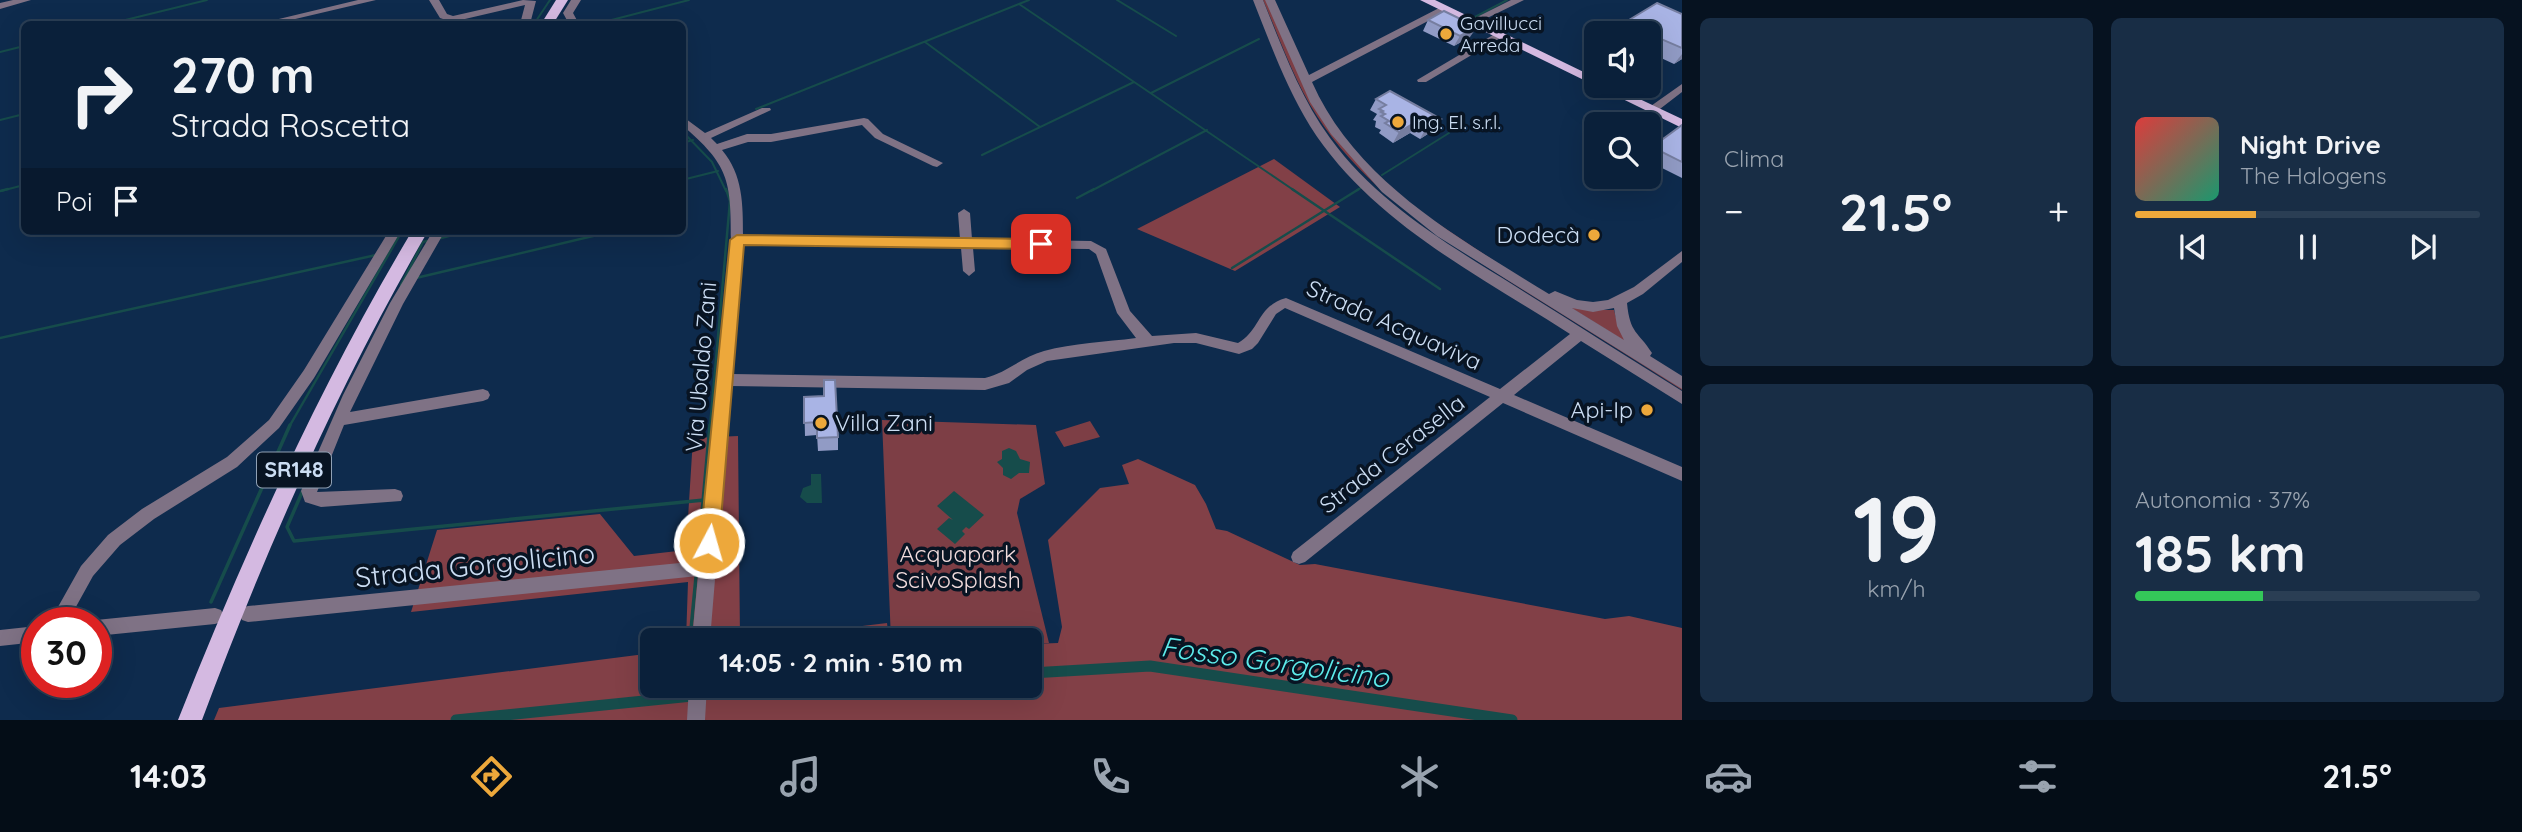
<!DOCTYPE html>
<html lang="it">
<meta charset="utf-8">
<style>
body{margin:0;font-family:Quicksand,sans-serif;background:#182d45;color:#f1f3f6;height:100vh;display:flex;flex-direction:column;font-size:26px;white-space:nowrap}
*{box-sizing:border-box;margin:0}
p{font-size:23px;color:#99a3af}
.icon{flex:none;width:38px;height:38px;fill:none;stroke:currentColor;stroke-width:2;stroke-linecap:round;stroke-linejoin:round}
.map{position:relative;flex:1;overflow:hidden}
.drawer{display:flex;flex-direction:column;gap:18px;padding:18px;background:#061220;width:840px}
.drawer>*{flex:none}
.banner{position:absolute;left:21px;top:21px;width:665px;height:214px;border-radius:10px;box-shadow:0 7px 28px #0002,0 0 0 2px #2a3e54;background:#0a203a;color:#f1f3f6;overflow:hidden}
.tools{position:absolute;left:1584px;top:21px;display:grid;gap:14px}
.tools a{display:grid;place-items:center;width:77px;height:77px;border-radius:10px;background:#0a203a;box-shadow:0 7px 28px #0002,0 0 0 2px #2a3e54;font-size:35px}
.speed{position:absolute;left:21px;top:607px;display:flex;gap:14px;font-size:35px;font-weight:700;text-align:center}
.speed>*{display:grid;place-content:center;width:91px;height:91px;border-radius:50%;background:#0a203a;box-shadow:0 7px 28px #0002,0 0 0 2px #2a3e54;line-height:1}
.speed .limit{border:10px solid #d22;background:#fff;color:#111}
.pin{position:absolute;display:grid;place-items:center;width:60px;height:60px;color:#fff;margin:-30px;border-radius:14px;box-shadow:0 4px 10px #0006}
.me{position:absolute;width:77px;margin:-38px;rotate:6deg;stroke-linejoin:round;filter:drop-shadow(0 0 5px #0008)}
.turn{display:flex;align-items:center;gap:24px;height:147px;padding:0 35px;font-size:32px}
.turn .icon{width:91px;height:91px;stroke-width:2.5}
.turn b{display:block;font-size:49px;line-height:60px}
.then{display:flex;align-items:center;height:66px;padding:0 35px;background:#0003;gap:14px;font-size:26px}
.big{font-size:52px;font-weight:700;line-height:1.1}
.drawer .widget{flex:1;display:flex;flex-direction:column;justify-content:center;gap:10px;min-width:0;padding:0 24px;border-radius:10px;background:#182d45}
.drawer .dial{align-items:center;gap:0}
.dial b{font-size:91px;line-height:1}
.song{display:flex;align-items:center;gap:21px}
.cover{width:84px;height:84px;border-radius:10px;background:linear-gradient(135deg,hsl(0 70% 55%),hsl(160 70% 35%))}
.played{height:7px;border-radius:4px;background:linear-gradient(90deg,#eda83b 35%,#2a3e54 35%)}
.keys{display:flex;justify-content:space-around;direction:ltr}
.heat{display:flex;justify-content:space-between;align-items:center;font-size:38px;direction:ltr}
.charge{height:10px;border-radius:5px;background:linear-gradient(90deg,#34c759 37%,#2a3e54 0)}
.drawer .tiles{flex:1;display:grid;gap:18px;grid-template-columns:repeat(2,1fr)}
.trip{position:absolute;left:640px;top:628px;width:402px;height:70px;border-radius:10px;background:#0a203a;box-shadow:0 7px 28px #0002,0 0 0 2px #2a3e54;font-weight:700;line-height:70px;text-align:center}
.tabs{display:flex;height:112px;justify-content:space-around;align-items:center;background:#040d17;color:#99a3af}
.tabs .icon{width:49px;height:49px}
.tabs .active{color:#eda83b}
.tabs b{font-size:32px;color:#f1f3f6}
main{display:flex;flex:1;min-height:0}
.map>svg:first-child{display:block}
</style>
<main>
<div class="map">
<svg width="1682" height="720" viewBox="0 0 1682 720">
<rect width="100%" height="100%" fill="#0e2b4d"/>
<path fill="#7d3e45" d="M1263,0H1267L1309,96L1380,185L1682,386V390C1631,357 1579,325 1528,293C1451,244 1368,195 1317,116C1294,81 1280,39 1263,0Z
M1560,301L1596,310H1614L1619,329L1636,348Z
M882,420L1036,425L1045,484L1020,499L1017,513L1049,643L1031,644V640H891Z
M1090,421L1100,437L1064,447L1055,432Z"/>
<path fill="#824047" d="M1274,159L1340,207L1235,271L1137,229Z
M738,436L740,640H686L688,582L411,612L437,530L600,514L634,556L686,550L693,438Z
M1138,459L1195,485L1206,504L1216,529L1227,531L1300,565L1315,564L1605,619L1629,616L1682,628V720H214L219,708L653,653V686H1031V644L1058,643L1062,627L1048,540L1100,488L1129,484L1122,465Z
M887,623L889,640H748Z"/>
<path fill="#164c4b" d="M1009,448L1016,451L1020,459L1030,462L1029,473H1019L1011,479L1003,475V468L997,462L1002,459V451Z
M811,474H821L822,503H807L800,497L803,488L811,485Z
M954,491L984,515L969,529L966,527L962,531L965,534L955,544L937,529L949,518L953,520L937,506Z"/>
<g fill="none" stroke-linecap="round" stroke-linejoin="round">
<path stroke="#164c4b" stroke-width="2" d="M1117,0L1176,36
M1019,4L1295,191
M1473,18L1507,0
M109,24L207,0
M425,24L440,21
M534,24L550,0
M596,24L689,0
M925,42L1040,127
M0,52L24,46
M1151,93L1259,39
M756,109L1029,0
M0,120L24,114
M682,131L712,162L726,191
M682,143L693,140
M982,155L1134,82
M1382,175L1449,133
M682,180L718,171
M1,191L24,185
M1091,191L1207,130
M1356,191L1362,187"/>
<path stroke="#164c4b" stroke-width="2.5" d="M1292,189L1440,289
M0,191L8,189
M1077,198L1094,189
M441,238L468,231
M1232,268L1359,189
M416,278L614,231
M401,285L423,242L427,241
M0,338L376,255
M289,427L402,231
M710,427L730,201L726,189"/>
<path stroke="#164c4b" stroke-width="3.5" d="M303,490L287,527L294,541L704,500
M698,557L710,425
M211,602L290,425
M690,640L696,577
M684,695L685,686"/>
<path stroke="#164c4b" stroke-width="11" d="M1031,673L1150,666L1512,720
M456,720L792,686"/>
<path fill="#7f7285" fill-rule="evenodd" d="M13,0H31L0,9V3Z
M358,0H376L274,24H258Z
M429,0H439L447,14L453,16L523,0L536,1L530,24H520L525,5L452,22L440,18Z
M571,0H581L573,13L579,24H569L563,13Z
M1253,0H1263C1282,47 1300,97 1330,138C1377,203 1449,245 1515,286C1571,321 1626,356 1682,391V404L1581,341L1514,395L1682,467V481L1503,403L1305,562L1299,564L1293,562L1291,557L1293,552L1490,397L1285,308L1276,314L1258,343L1252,349L1239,354L1196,343H1174L1047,361L1027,370L1009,383L985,390L731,386L710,640H692L698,576L248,622L242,620L239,614L242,608L248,606L700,561L731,240C731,180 729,165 682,125V116L705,133L762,108H770L771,110L711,138L717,144L747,134H771L864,118L868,119L883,134L943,163L937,167L933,166L875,138L862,125L771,142H748L722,150C743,175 743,204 743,236L960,239L958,213L964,209L970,213L972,239L1091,241L1106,249L1130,311L1152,336L1196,333L1238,343C1261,330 1257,306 1286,298L1500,389L1570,334C1478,275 1370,221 1310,126C1286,87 1270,43 1253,0ZM743,244L961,248L963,271L969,276L975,271L973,248L1089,249L1096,254L1117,313L1136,338C1106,342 1073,343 1044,351C1022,357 1006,373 985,378L732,374Z
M1265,0H1275L1309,75L1441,7H1447V11L1312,82C1356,182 1460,239 1549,294L1555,291L1577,300L1593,302L1608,300L1634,287L1682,251V262L1643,294L1627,303C1630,334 1638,331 1652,353L1650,356L1682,376V389L1437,236L1382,192L1331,134L1310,102ZM1572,308L1593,312L1614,308L1617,326L1624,340Z
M1511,0H1524L1475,24L1467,22Z
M1498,32L1502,33V37L1426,82H1418L1417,80Z
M1682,84V92L1656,112H1648V108Z
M389,231H401L314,378L279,428L237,467L154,519L120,545L93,576L67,623H49L81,566L108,535L142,509L227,457L269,420L304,370Z
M433,231H445L403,304L350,412L483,389L488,391L490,395L488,399L483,401L344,425L317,492L395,489L401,491L403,496L401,501L321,507L305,502L301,491L343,395L390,303Z
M215,608L221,610L224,616L221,622L215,624L96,636V623H90L96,620Z
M37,626V642L0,646V630Z
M689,686H707L705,720H687Z"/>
<path fill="#d4b9e1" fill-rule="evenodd" d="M556,0H568L553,24H541Z
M1420,0H1435L1596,78V86H1612L1682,119V128Z
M412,231H428C337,388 265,551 202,720H178C245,551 319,387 412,231Z"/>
</g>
<path fill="#919bc5" d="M1682,14V59L1674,64L1648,52V33H1617L1624,23Z
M1428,20L1470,37L1454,46L1423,31Z
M1376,99L1441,119L1434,130L1420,139L1410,133L1393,143L1379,133L1381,130L1375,127L1376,121L1373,120L1377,114L1370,110Z
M1682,125V178L1648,161V151L1652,147Z
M804,397L838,437V450L818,451L817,435L805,436Z"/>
<path fill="#767ea0" d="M1477,27L1470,37L1454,46L1460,36Z
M1682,54V59L1674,64Z
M1441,119L1434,130L1420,139L1426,128Z
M1416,122L1410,133L1393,143L1399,132Z"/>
<path fill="#a9b4e5" stroke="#767ea0" stroke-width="2" d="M1657,3L1682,14V48L1624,23Z
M1444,11L1477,27L1460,36L1428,20Z
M1390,91L1441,119L1426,128L1416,122L1399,132L1385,123L1389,121L1381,116L1385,114L1381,112L1383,111L1379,109L1386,105L1376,99Z
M1682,125V162L1652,147Z
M824,380H835L838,437L817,438V422L804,423V397L824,396Z"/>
<path fill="#eda83b" stroke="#9a6d26" stroke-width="2" d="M737,235L1041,239L1049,244L1041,249L744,245L719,543L716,549L709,552L703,549L700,543L730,240Z"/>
<g fill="#eda83b" stroke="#081423" stroke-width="2.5">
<circle cx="1446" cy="34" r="7"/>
<circle cx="1398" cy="122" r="7"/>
<circle cx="1594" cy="235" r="7"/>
<circle cx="1647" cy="410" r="7"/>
<circle cx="821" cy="423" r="7"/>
</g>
<g text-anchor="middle" stroke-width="7" stroke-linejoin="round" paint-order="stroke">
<g font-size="19" fill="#cbddf3" stroke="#081423" text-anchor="start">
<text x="1460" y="30">Gavillucci<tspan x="1460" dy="22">Arreda</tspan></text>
<text x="1412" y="129">Ing. El. s.r.l.</text>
</g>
<rect fill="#081423" stroke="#90a1b5" stroke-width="2" x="257" y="452.5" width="74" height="35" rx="5"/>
<g font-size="21" font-weight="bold" fill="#cbddf3">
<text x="294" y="477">SR148</text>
</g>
<g font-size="23" fill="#cbddf3" stroke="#081423" text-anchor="end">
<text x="1580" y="243">Dodecà</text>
<text x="1633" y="418">Api-Ip</text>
<text x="835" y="431" text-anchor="start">Villa Zani</text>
</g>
<g font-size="23" fill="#cbddf3" stroke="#081423">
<text transform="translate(1394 325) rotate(24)" y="8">Strada Acquaviva</text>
<text transform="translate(701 367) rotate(-85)" y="8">Via Ubaldo Zani</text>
<text transform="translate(1392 454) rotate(-38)" y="8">Strada Cerasella</text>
</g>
<g font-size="23" fill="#f2dcdd" stroke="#081423">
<text x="958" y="562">Acquapark<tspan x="958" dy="26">ScivoSplash</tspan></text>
</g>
<g font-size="28" fill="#cbddf3" stroke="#081423">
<text transform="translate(475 565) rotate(-6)" y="10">Strada Gorgolicino</text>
</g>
<g font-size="28" font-style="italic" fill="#5debeb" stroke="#081423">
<text transform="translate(1275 662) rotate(8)" y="10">Fosso Gorgolicino</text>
</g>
</g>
</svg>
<div class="tools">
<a><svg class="icon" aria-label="sound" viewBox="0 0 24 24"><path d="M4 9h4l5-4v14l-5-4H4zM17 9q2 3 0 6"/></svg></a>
<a><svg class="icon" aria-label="search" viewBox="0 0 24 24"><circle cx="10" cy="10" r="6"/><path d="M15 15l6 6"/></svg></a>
</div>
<div class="speed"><div class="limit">30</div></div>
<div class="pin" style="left:1041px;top:244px;background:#d93025"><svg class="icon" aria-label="arrive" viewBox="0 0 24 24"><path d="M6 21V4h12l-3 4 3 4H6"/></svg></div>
<svg class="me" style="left:709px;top:543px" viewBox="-20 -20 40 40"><circle r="17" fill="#eda83b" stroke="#fff" stroke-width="3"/><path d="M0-11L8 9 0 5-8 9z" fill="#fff"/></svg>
<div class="trip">14:05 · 2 min · 510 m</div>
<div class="banner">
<div class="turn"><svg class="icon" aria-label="right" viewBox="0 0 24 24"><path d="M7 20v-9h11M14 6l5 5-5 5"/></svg><div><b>270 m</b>Strada Roscetta</div></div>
<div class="then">Poi<svg class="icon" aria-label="arrive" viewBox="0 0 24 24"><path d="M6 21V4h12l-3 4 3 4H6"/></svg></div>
</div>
</div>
<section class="drawer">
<div class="tiles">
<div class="widget"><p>Clima</p>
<div class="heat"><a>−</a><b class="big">21.5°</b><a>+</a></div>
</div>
<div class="widget">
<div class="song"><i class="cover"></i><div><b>Night Drive</b><p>The Halogens</p></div></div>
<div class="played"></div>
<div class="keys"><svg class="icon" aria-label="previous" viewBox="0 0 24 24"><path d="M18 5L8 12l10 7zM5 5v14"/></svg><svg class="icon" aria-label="pause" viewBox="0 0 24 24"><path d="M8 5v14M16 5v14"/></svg><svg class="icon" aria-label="next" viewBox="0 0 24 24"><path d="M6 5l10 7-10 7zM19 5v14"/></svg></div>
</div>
<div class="widget dial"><b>19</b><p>km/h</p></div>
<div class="widget"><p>Autonomia · 37%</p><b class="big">185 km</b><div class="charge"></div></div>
</div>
</section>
</main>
<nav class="tabs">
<b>14:03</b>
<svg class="icon active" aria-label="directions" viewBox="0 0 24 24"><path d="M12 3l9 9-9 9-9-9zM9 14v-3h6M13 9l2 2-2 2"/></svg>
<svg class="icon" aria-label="music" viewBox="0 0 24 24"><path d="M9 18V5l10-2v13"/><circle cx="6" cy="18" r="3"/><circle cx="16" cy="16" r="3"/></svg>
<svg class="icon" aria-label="phone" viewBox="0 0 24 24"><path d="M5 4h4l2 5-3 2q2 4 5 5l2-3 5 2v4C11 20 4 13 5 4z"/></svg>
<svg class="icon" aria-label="climate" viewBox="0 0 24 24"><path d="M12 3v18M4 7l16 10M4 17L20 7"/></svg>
<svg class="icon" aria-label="car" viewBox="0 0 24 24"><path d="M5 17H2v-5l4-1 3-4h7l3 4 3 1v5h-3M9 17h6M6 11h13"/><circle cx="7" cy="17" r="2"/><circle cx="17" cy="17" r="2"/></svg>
<svg class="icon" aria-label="filters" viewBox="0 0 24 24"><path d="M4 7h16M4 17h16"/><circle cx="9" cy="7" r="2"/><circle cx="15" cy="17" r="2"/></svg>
<b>21.5°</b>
</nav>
